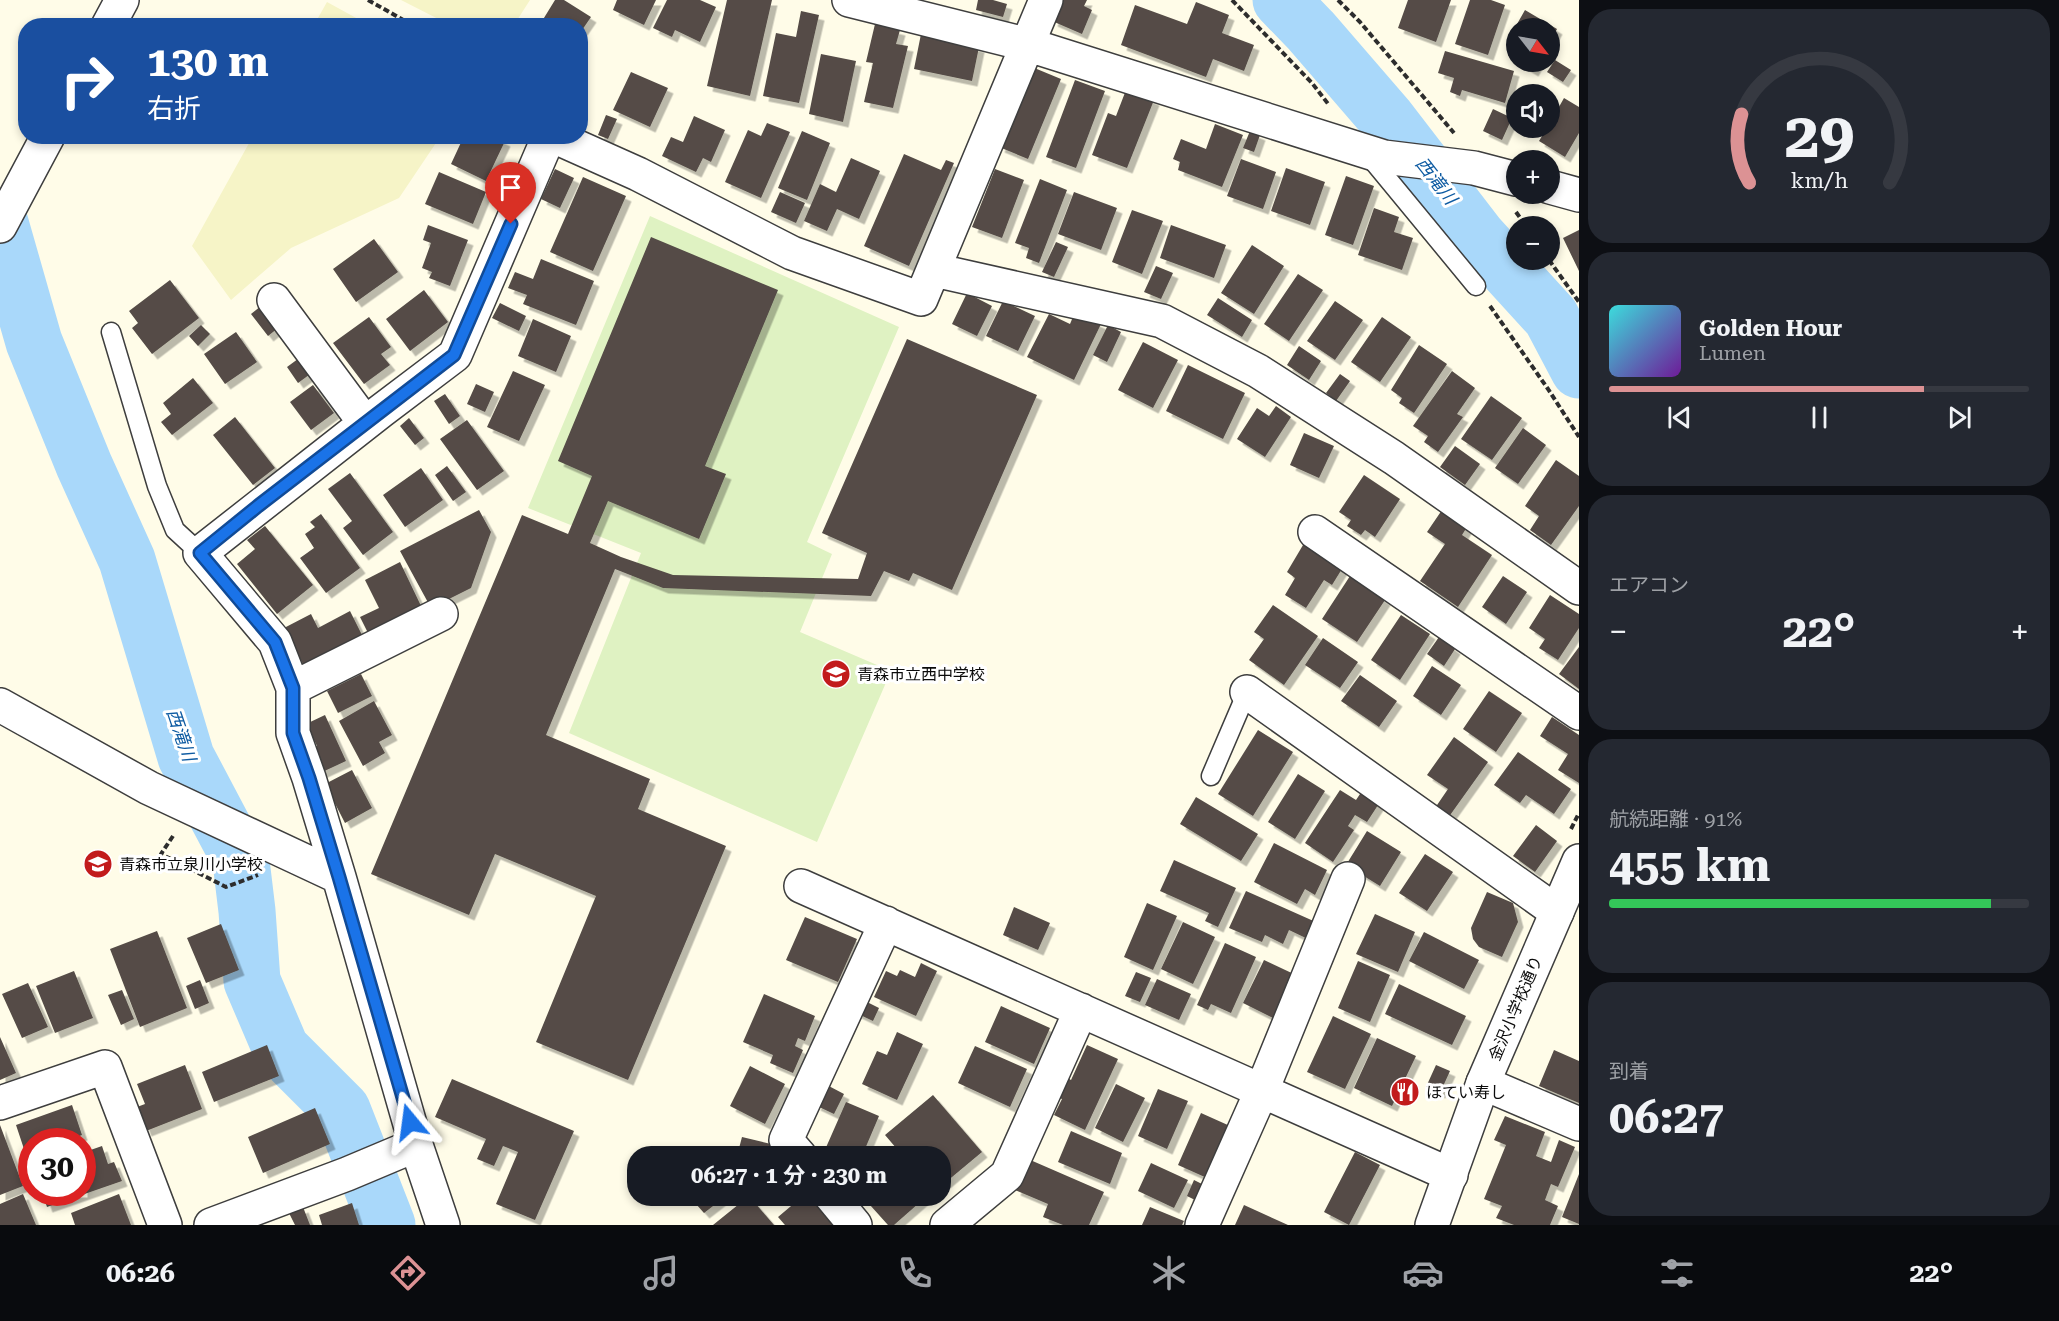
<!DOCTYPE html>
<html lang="ja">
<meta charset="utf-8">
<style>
body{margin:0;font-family:"Roboto Serif","Noto Sans JP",serif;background:#242831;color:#f1f3f6;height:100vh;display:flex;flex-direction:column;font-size:22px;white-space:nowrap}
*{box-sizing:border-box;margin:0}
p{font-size:20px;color:#9ea1a6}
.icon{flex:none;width:33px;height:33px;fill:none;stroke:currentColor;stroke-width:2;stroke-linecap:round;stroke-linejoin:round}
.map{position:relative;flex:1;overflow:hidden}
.drawer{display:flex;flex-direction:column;gap:9px;padding:9px;background:#0d0f14;width:480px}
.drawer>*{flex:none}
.hud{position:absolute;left:18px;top:18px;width:570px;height:126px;border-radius:24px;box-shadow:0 3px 9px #0003;background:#1a4fa0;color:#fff;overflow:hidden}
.needle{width:39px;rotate:121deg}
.buttons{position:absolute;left:1506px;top:18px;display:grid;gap:12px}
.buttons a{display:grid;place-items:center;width:54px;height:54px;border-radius:50%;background:#171b24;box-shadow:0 3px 9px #0003;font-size:30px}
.speed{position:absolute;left:18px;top:1128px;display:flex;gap:12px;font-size:30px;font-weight:700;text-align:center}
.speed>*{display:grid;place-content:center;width:78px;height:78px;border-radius:50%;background:#171b24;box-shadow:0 3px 9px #0003;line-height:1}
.speed .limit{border:9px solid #d22;background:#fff;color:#111}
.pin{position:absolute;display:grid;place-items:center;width:51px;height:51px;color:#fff;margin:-62px -26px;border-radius:50% 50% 50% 0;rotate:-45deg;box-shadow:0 0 6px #0007}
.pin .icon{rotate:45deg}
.me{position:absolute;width:66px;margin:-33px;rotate:344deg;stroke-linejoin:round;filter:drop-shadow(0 0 4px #0008)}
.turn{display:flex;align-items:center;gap:21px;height:126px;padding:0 30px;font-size:27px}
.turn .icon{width:78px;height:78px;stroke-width:2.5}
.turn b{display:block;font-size:42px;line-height:51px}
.big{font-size:45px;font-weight:700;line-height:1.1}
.drawer .card{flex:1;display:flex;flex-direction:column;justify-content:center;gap:9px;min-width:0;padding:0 21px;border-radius:24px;background:#242831}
.drawer .dial{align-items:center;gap:0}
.dial svg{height:156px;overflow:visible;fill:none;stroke:#363941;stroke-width:7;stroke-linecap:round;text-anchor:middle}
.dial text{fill:#f1f3f6;stroke:none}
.song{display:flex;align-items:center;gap:18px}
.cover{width:72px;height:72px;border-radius:9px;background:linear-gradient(135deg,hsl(180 70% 55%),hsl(280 70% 35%))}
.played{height:6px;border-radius:3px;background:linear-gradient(90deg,#dc9294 75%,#363941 75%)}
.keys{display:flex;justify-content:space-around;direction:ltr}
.heat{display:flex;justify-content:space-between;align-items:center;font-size:33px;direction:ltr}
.charge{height:9px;border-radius:4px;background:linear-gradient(90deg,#34c759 91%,#363941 0)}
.trip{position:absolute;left:627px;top:1146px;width:324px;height:60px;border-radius:24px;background:#171b24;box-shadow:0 3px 9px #0003;font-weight:700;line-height:60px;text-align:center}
.menu{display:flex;height:96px;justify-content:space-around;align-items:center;background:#090b0e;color:#9ea1a6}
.menu .icon{width:42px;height:42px}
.menu .active{color:#dc9294}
.menu b{font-size:27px;color:#f1f3f6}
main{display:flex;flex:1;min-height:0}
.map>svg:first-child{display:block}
</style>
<main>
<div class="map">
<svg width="1579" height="1225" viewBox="0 0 1579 1225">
<defs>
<filter id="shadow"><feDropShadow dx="5.5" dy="5.5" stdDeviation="0" flood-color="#0004"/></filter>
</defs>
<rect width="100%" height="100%" fill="#fffce8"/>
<path fill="#f6f4c7" d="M401,0H530L514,25L452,26Z
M327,2L369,25H314Z
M253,136H440V137L399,198L291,248L231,300L192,246Z"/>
<path fill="#dff2c2" d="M650,216L899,327L807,542L832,554L800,632L891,671L817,842L569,733L641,553L528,508Z"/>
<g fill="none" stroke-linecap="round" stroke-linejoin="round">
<path stroke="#a9d8fa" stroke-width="57" d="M1281,0L1311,31L1387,119L1477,236L1551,317L1579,370
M0,223L34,342L84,465L127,560L186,757L241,861L247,911L252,981L281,1049L342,1110L387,1225"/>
</g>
<path fill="#544c46" filter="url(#shadow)" d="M555,0H564L591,17L580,33V26H539Z
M617,0H656L644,25L613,10Z
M667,0H700L716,7L700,42L675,30L672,37L653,28Z
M727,0H772L750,96L707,86Z
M978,0H993L1007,4L1003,17L976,10Z
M1060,0H1087L1084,6L1092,10L1082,34L1052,21Z
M1408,0H1451L1436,42L1398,28Z
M1470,0H1491L1505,5L1488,55L1455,44Z
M1196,2L1229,15L1222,33L1254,45L1244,71L1213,59L1206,77L1121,45L1135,5L1187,24Z
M1525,10L1557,29L1550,42V28H1516V62H1538L1533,71L1509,57L1516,44L1508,40Z
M801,11L819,15L799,103L763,96L776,33L796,37Z
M875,24L900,30L896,44L908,46L893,108L864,102L873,63L866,62Z
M921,34L979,47L972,81L914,69Z
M1445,51L1514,71L1505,103L1462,90L1460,96L1450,92L1454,78L1438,73Z
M821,54L856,61L843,122L809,114Z
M1555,60L1571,70L1563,82L1547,72Z
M1032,67L1061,79L1028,159L999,147Z
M631,72L668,88L650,127L613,110Z
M1075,80L1105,91L1076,168L1046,157Z
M1126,90L1154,100L1127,168L1092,155L1108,113L1116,116Z
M1564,98L1579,107V133L1565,157L1539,141L1547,128H1550V123Z
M1493,109L1512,118L1502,140L1483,131Z
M606,115L617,119L608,139L598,135Z
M694,116L725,130L711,162L703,158L696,172L662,156L671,137L683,142Z
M767,123L790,132L761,198L725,182L748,130L761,136Z
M1215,124L1243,135L1222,187L1178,170L1180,162L1173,159L1181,139L1206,149Z
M802,131L830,143L807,200L778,188Z
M1250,131L1260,135L1254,152L1243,148Z
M464,136H494L505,141L486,181L451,164Z
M904,154L941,170L946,160L954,163L909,266L864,246Z
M851,158L880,171L859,219L837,209L827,231L804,221L820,184L836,192Z
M1241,159L1276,172L1263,209L1227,196Z
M1286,168L1325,182L1310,225L1271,211Z
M555,169L574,178L560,208L541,199Z
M995,169L1024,180L1002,238L972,227Z
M439,172L486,192L473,224L425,204Z
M1346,176L1374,186L1353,245L1325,235Z
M583,177L626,196L593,271L550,252Z
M1040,179L1067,190L1039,263L1026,258L1029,248L1015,243Z
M780,192L805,203L796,223L771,212Z
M1074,192L1117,208L1101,250L1058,234Z
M1374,208L1399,217L1394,232L1413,238L1402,270L1358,255Z
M1132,210L1163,221L1142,274L1112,262Z
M428,225L468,240L450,286L429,278L432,272L422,268L431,243L423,240Z
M1171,225L1226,245L1214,278L1160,258Z
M1579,230V271L1563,238Z
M651,237L778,290L705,466L726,474L699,539L608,501L590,543L621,557L673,575L858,579L867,553L822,533L907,339L1037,395L952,590L913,573L909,581L884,571L871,596L663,588L615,569L546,735L650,779L638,809L726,846L628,1080L536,1042L596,896L495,854L469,915L371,874L522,515L568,534L592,476L558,461Z
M374,239L398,272L356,302L333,269Z
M1056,242L1068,247L1054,277L1042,272Z
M1252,245L1284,266L1254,314L1221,293Z
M541,259L594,281L576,325L523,304L527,295L508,288L515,272L533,279Z
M1156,266L1173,273L1161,299L1144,292Z
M1298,274L1323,290L1289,341L1264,324Z
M170,280L199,318L152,354L132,328L138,323L129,311Z
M424,290L448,322L410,351L386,319Z
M967,293L992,306L977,336L952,324Z
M1218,298L1252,320L1242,337L1207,315Z
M1003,301L1035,316L1018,351L986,336Z
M1335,301L1363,320L1335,360L1307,341Z
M500,303L526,316L519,331L492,318Z
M261,306L278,328L268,336L251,314Z
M1075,312L1101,324L1074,380L1027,357L1049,314L1070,324Z
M369,317L391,347L381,354L390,365L364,384L333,343Z
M1382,317L1411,337L1380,382L1351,362Z
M533,319L571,336L556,372L518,356Z
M201,325L210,334L198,346L189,336Z
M1108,325L1121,332L1107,362L1093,355Z
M236,332L257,362L225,384L204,354Z
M1143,342L1178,360L1153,408L1118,390Z
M1419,345L1447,364L1414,413L1399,403L1402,398L1391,390Z
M1299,346L1321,361L1309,380L1287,365Z
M302,356L313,372L298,383L287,367Z
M1188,365L1245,393L1223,439L1166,411Z
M513,371L545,385L519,441L487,427Z
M1452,371L1475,388L1457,414L1463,417L1438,452L1424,442L1428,436L1413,426Z
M1340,374L1350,381L1336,401L1326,393Z
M193,378L213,403L172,435L161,422L171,414L163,403Z
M476,384L494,392L485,412L467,404Z
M313,385L334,413L311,430L290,402Z
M445,394L460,416L449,424L434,401Z
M1491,396L1522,418L1492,460L1461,439Z
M1276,406L1291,417L1265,457L1237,439L1257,408L1269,416Z
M235,417L275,468L253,485L213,435Z
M409,418L424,438L415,445L400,426Z
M467,420L504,471L477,490L440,439Z
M1523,428L1546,445L1518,484L1495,468Z
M1304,433L1334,446L1319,478L1290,465Z
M1455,446L1480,464L1465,485L1440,467Z
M1556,460L1579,476V506L1551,545L1530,530L1539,516L1525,506Z
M447,466L466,492L453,501L435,475Z
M421,468L443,500L405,527L383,495Z
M350,473L393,532L363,555L343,528L352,521L328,489Z
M1364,475L1400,499L1375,537L1365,530L1361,535L1347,526L1351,520L1339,512Z
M479,510L491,532L471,588L431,608L400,551Z
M1442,510L1467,527L1462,535L1492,555L1458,607L1420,581L1445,544L1427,532Z
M321,514L360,568L326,593L300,558L314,548L305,534L315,527L310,522Z
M265,526L313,585L277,614L237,564L255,549L247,540Z
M1306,540L1345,564L1332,585L1324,580L1306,608L1285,595L1295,578L1287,572Z
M400,562L422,608L372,641L360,617L379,608L365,580Z
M1350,576L1385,600L1357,642L1322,619Z
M1503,576L1527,592L1506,624L1482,607Z
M1550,595L1579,614V628L1558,660L1539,648L1545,639L1529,628Z
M1273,605L1318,636L1284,685L1249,660L1264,639L1254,632Z
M350,611L364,639L306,670L284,628L311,614L318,628Z
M1401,615L1430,634L1400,680L1371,660Z
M1439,637L1455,649L1444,666L1427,654Z
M1323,638L1358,662L1340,688L1305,665Z
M1579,647V689L1559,674Z
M1432,666L1461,685L1441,715L1413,696Z
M361,674L372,696L338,713L327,691Z
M1360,675L1397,701L1379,727L1341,701Z
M1489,691L1522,713L1496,752L1463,729Z
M374,701L392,735L379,742L385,753L363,766L339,721Z
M325,715L346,761L318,774L307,751L317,746L306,724Z
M1552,717L1579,735V783L1558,770L1568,754L1540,736Z
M1258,730L1293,752L1253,816L1218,794Z
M1454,737L1488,762L1448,818L1435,808L1448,789L1427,775Z
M1518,752L1571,789L1554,814L1526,795L1520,803L1494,785Z
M352,770L372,808L345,823L325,784Z
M1298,774L1325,791L1295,839L1268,822Z
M1340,790L1356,800L1362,791L1380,802L1367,822L1355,815L1348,826L1354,830L1333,862L1305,843Z
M1196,797L1258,834L1241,861L1180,824Z
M1536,825L1557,841L1535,872L1513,856Z
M1367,831L1401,852L1380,886L1346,865Z
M1274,843L1327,870L1315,895L1305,889L1297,904L1254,882Z
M1425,854L1453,872L1427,911L1399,893Z
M1174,860L1236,888L1218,927L1205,921L1209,913L1160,891Z
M1246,891L1318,923L1310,940L1289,930L1283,944L1265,935L1262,942L1229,928Z
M1487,892L1513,903L1518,922L1502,957L1479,947L1473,939L1471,928Z
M1147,903L1177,916L1153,970L1124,957Z
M1014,907L1050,923L1038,950L1003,935Z
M1375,914L1415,932L1398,972L1356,954Z
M805,917L857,939L838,982L786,960Z
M1183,922L1215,937L1193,984L1161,969Z
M221,924L239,970L206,983L187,938Z
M157,931L187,1008L140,1027L110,949Z
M1424,932L1479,960L1464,989L1409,961Z
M1225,943L1256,957L1231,1013L1211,1004L1208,1010L1197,1005Z
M1264,960L1298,976L1277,1020L1243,1003Z
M1358,961L1390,975L1370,1022L1338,1008Z
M921,963L937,971L916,1016L874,997L886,971L897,976L900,970L915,977Z
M74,971L93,1018L55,1033L36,986Z
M1136,972L1151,978L1140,1002L1125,996Z
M1157,979L1191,994L1179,1020L1145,1005Z
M200,980L209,1003L195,1009L186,986Z
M28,983L48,1027L22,1038L2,994Z
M1399,984L1466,1016L1452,1045L1385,1014Z
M122,990L134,1019L121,1025L108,995Z
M764,994L815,1016L805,1041L798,1038L795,1046L803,1050L793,1073L770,1063L773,1055L743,1042Z
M863,1000L879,1008L873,1021L856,1013Z
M1001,1006L1050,1028L1034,1064L985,1042Z
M1333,1016L1371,1034L1345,1089L1307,1072Z
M897,1032L923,1044L897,1100L862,1084L877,1051L887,1055Z
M0,1037L16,1073L0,1080Z
M1377,1038L1416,1056L1392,1106L1354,1088Z
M267,1045L279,1076L214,1102L202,1072Z
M1087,1045L1118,1059L1085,1130L1054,1115L1062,1099L1056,1097L1066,1077L1071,1080Z
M975,1046L1027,1069L1010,1107L958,1083Z
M1554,1050L1579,1061V1103L1539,1086Z
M185,1065L202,1109L146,1131L137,1107L145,1104L137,1084Z
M1436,1065L1450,1071L1440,1093L1426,1087Z
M750,1066L785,1084L765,1124L730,1106Z
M452,1079L574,1131L535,1220L496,1204L518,1152L503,1146L494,1166L477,1159L486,1139L435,1117Z
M825,1084L844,1094L834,1114L815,1105Z
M1116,1084L1145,1098L1123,1142L1095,1128Z
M1158,1089L1188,1101L1167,1149L1138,1136Z
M933,1095L982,1152L940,1187V1156H903L885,1135Z
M846,1102L879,1116L862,1156H834L824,1152Z
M72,1105L82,1135L64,1142H32V1153L26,1155L16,1125Z
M315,1108L330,1144L263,1173L248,1137Z
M1201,1113L1230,1126L1207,1178L1178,1165Z
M1505,1116L1545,1132L1536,1156L1551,1162L1559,1140L1575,1147L1558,1187L1551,1184L1545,1200L1558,1206L1550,1225H1514L1496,1218L1502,1206L1484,1199L1506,1145L1494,1140Z
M0,1125L23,1186L0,1195Z
M1071,1131L1122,1153L1110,1184L1058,1162Z
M742,1137L771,1144L768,1156H737Z
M102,1146L108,1164L114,1162L122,1181L47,1207L42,1192H82V1153Z
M1355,1152L1380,1165L1349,1225L1324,1212Z
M1028,1159L1104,1192L1089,1225H1063L1043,1217L1048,1204L1015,1190Z
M1151,1163L1188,1180L1174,1208L1138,1191Z
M1579,1174V1224L1562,1217Z
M1194,1180L1206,1186L1199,1202L1187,1196Z
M23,1194L36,1225H0V1204Z
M119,1194L131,1225H75L71,1213Z
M689,1196H726L704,1213Z
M749,1196L774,1225H713Z
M803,1196H809L834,1225H785L778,1217Z
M862,1196H927L894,1225H888Z
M352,1203L359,1225H322L319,1215Z
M1244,1205L1288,1225H1235Z
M303,1207L310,1225H295L289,1213Z
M1150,1207L1184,1221L1182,1225H1142Z"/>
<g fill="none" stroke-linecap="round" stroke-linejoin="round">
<g stroke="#3e3e3e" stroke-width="21">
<path id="service" d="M1368,155L1476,286
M111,332L157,486L175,530L200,553
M1211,776L1247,692"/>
</g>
<g stroke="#3e3e3e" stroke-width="36">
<path id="minor" d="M849,0L1029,45L1384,157L1474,168L1516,179
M108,26L122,0
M553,136L638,174L792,253L921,299L1046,0
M1550,187L1579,195
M0,226L48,136
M934,270L1162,321L1258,371L1394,458L1579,588
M274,300L365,423
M1315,532L1579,713
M293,688L441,614
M1247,692L1557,912
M0,705L149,788L339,877
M801,886L1451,1175
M1483,1083L1579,1124
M0,1103L105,1067L165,1225
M800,1156L786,1140L886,923
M831,1196L855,1225
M211,1225L347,1174L416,1145
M443,1225L416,1145L339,877L309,778L293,733V688L275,642L200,553L381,411L455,355L549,136
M947,1225L1007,1175L1081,1010
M1202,1225L1262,1090L1348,879"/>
</g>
<g stroke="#3e3e3e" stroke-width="36">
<path id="tertiary" d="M1432,1225L1483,1083L1579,861"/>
</g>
<path stroke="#2d2d2d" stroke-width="4" stroke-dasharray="6 3" stroke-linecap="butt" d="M368,0L414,26
M1232,0L1312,83L1329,105
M1338,0L1360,22L1454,133
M1516,212L1526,226
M1549,260L1579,302
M1490,306L1548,389L1579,437
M1571,829L1579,813
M173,836L161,854L226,887L258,875"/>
<use href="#service" stroke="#fff" stroke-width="18"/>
<use href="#minor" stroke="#fff" stroke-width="33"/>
<use href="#tertiary" stroke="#fff" stroke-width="33"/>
</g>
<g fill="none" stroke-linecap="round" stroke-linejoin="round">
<g stroke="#114b97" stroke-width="15">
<path id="route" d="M410,1122L339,877L309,778L293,733V688L275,642L200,553L258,506L454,355L511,224"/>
</g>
<use href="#route" stroke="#1a73e8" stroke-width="10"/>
</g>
<defs>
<g id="school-disc" transform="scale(1.5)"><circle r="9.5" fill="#c21b1c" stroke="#fff"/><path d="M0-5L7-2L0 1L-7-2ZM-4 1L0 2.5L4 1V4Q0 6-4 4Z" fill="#fff"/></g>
<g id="restaurant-disc" transform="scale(1.5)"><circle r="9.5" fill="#c21b1c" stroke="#fff"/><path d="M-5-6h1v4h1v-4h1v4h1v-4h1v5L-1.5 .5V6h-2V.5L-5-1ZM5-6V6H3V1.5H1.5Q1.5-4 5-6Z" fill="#fff"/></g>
</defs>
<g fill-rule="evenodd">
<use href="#school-disc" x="836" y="674"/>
<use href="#school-disc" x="98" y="864"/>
<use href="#restaurant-disc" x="1405" y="1092"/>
</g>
<g text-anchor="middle" stroke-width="6" stroke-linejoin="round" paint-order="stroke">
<g font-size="16" fill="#0b0b0b" stroke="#fff" text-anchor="start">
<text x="857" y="680">青森市立西中学校</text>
<text x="119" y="870">青森市立泉川小学校</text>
<text x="1426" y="1098">ほてい寿し</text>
</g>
<g font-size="16" fill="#0b0b0b" stroke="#fff">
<text transform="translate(1515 1008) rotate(-67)" y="6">金沢小学校通り</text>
</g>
<g font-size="18" font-style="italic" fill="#0e5ba2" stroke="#fff">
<text transform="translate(1436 181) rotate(52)" y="6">西滝川</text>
<text transform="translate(181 735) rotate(71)" y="6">西滝川</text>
</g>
</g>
</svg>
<div class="buttons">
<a><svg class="needle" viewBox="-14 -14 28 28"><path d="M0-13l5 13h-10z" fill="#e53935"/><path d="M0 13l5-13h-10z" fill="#9ea1a6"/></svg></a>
<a><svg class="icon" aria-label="sound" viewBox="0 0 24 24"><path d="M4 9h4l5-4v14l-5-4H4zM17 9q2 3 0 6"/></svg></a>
<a>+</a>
<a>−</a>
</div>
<div class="speed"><div class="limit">30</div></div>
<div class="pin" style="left:511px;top:224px;background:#d93025"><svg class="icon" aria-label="arrive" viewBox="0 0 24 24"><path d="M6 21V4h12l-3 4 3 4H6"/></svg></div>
<svg class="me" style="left:410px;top:1122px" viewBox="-20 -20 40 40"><path d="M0-17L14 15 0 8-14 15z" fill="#1a73e8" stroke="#fff" stroke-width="4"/></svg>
<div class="trip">06:27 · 1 分 · 230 m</div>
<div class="hud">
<div class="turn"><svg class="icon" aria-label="right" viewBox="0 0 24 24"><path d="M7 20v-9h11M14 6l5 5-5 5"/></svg><div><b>130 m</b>右折</div></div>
</div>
</div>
<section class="drawer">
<div class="card dial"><svg viewBox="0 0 100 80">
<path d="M14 69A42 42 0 1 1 86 69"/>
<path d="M14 69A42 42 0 0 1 10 34" stroke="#dc9294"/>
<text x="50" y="56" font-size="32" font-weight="700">29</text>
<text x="50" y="72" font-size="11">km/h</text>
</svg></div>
<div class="card">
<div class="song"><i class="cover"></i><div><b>Golden Hour</b><p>Lumen</p></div></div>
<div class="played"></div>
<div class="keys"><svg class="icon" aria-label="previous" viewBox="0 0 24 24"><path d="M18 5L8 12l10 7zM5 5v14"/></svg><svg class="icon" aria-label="pause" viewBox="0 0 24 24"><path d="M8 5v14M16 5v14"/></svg><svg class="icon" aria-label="next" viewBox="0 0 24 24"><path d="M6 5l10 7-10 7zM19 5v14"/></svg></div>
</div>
<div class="card"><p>エアコン</p>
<div class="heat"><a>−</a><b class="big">22°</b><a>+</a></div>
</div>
<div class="card"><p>航続距離 · 91%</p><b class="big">455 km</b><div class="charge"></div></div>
<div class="card"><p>到着</p><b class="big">06:27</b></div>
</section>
</main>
<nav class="menu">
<b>06:26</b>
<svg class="icon active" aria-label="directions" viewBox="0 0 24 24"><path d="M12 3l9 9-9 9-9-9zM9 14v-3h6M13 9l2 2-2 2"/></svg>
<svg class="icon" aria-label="music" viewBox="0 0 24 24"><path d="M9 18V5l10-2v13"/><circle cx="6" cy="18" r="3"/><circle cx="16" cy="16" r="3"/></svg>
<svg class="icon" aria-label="phone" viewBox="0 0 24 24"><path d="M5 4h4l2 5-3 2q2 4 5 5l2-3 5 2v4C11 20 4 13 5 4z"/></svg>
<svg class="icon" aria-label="climate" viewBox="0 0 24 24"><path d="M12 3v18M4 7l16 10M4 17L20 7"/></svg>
<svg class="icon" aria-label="car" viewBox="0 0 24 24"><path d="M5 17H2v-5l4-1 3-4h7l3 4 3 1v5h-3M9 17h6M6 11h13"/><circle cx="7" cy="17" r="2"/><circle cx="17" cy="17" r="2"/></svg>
<svg class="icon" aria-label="filters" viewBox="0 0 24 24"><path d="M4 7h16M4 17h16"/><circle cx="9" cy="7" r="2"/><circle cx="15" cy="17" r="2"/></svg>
<b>22°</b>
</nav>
